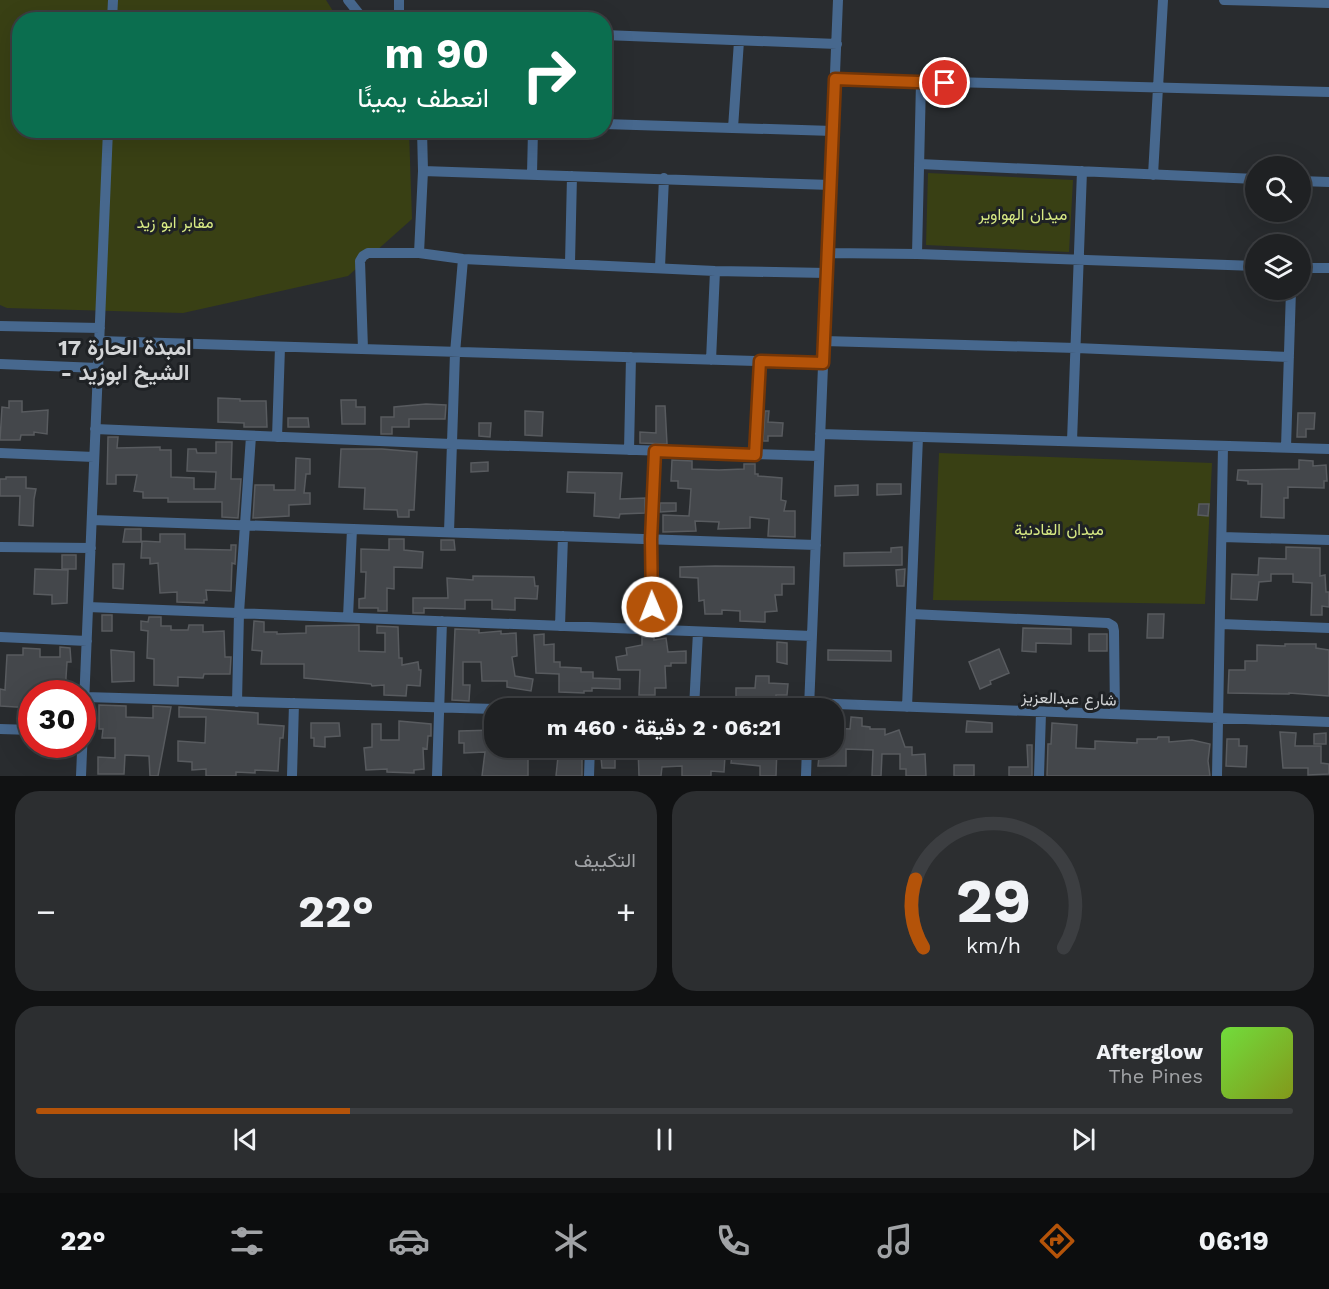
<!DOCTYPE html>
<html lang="ar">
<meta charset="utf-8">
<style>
body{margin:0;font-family:"Work Sans",Vazirmatn,sans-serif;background:#2c2e30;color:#f1f3f6;direction:rtl;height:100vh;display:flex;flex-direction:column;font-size:22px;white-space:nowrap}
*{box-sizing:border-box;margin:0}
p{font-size:20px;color:#a1a3a6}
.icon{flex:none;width:33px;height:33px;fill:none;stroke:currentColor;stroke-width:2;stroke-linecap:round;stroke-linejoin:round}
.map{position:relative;height:776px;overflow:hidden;direction:ltr}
.side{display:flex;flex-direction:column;gap:15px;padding:15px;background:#111213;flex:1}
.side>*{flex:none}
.hud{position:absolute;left:12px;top:12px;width:600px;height:126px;border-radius:24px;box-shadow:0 6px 24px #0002,0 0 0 2px #3c3e41;direction:rtl;background:#0b6e4f;color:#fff;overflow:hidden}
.fabs{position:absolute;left:1245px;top:156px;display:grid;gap:12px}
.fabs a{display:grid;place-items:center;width:66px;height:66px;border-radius:50%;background:#1f2123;box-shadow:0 6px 24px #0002,0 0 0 2px #3c3e41;font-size:30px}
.speed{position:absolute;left:18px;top:680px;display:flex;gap:12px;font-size:30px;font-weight:700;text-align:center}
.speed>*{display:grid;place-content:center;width:78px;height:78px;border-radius:50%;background:#1f2123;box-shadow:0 6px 24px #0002,0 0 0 2px #3c3e41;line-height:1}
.speed .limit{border:9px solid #d22;background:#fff;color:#111}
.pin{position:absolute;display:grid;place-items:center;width:51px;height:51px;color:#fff;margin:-26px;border:3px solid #fff;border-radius:50%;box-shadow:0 2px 6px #0007}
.me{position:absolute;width:66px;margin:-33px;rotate:359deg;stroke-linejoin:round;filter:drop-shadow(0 0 4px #0008)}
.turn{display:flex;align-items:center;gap:21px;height:126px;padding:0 24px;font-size:27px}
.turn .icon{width:78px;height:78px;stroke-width:2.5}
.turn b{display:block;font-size:42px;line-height:51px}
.big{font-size:45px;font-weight:700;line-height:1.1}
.side .card{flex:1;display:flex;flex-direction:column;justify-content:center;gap:9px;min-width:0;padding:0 21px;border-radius:24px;background:#2c2e30}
.side .dial{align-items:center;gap:0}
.dial svg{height:156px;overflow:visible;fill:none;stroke:#3c3e41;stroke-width:7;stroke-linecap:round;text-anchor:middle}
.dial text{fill:#f1f3f6;stroke:none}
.song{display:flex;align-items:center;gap:18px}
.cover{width:72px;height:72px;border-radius:9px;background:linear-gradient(135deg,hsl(100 70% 55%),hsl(70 70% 35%))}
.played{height:6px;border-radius:3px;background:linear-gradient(90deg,#b45309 25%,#3c3e41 25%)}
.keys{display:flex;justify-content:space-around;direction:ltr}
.heat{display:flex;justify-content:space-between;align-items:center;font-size:33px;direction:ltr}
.side .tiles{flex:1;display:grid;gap:15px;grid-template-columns:1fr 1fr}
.card:last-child{grid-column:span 2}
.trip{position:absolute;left:484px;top:698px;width:360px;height:60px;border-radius:24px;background:#1f2123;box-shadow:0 6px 24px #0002,0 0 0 2px #3c3e41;font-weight:700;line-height:60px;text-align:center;direction:rtl}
.menu{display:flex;height:96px;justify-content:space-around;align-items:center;background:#0c0d0e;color:#a1a3a6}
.menu .icon{width:42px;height:42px}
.menu .active{color:#b45309}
.menu b{font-size:27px;color:#f1f3f6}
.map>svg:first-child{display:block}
</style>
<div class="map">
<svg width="1329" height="776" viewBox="0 0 1329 776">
<rect width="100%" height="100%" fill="#292c2f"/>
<path fill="#394014" d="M0,0H326L338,19L20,20V130L409,131L412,219L348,276L183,313L7,308L0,305Z
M928,173L1073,180L1069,252L926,245Z
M939,453L1212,463L1205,604L933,600Z"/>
<path fill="#44474b" stroke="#585b5f" stroke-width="1.5" d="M218,398L240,399V401H266L267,427H244V423L218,422Z
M341,400H356V407H365V424H342Z
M9,401H22V412L48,410L47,434L34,432V435H21L20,440H0L2,407L9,408Z
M426,404L446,405L445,419H409V427H392V434H381V417H394V407Z
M656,406H665L667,444L640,443V432L656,433Z
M525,411L543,412L542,436L525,435Z
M765,411H769L768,422L783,423L782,436H768V441H763Z
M1298,413H1315L1314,429H1306V437H1297Z
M288,418H308L309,427H288Z
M479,423H491L490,437L479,436Z
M108,437H118L117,448L160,447V450H171V477L194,478V489H215L216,472L187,471L188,449H196L197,453H216V442H232L231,479H241L238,518L222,517V502H168V498H143V492L134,491L137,475H116V484H107Z
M341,449H382L417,452L414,510H409V517H398L397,510L364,509L365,488L339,487Z
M296,458L310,459V474H306L304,493H310V504L289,505V516L253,518L255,485H274V490H295Z
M672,460L692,461V469L719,470L744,469V464H755V474H758V476L782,478L781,500L786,501L784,511H795V537L768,536L769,519L750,517V528L718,529L719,522L695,521L696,531L663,532V515L689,516L690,504L691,489L678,488V481H671Z
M1299,460L1313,461V466L1326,465L1327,481H1324V488L1288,487V498H1284V518L1261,517L1262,484H1248V481L1237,480L1238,470L1299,469Z
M488,462V471L471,472V463Z
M568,472L622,473L620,499L645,498V513L620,514L619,518L594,516L595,493L567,492Z
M6,477H26V488L36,489L34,499L33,526L19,525L20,496H0V479H6Z
M877,484H901V494L877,495Z
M858,485V495L835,496V486Z
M660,503H676V511L660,512Z
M1199,504H1209L1208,516L1198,515Z
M125,529H141V542H123Z
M160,534H185V549L231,550V545H236L235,564L232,563L231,591L206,590L207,600H204V603L177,602V592L160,593L158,563L150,564V558H141L142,541L160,542Z
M389,539H404V550L423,552L422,568L394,567V589L387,588V611H378V608H359V599L365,598L366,572H361V549L389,550Z
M441,540H454L455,550H441Z
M902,547V565L844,566V553L891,552V548Z
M1286,547L1320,548V576L1325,575L1326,592H1329V607L1322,606V615H1311L1312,583L1293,582V574H1271V581L1259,582L1257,600L1231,599L1232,574L1258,575L1259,558L1286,559Z
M62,555H76V569H62Z
M113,564H124L123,589L113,588Z
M715,566L794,567V584H782V595H775L777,611L765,612V622L740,621V611L722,610V614H705L704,600L699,601L698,578L680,577V567Z
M35,569L68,570L67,603L52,604V595L34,594Z
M905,569L904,586H897L896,570Z
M473,576L534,577L535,586H538L537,599L515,598V610L492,609V600H465V609L424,608V613H413V598H448L447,578L473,580Z
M1148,614H1164L1163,638H1147Z
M102,615H112V631H102Z
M149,617H161V626H171V630H188L189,625H203V632L224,631L225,657H231L230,674H204L203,678L178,677V686L154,685V659L147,658L148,631L141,630V621L148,622Z
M254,621L264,622V632H277V634L306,633V626L359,625V651L385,652V633H377V626L398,627L399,658H402V665L418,662L419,670H421L420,686L407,685L406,696L384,695V685L372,686L371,684L304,678V664H261L262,651L252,650Z
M1023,628L1071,629V644L1036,643V652L1022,651Z
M455,629L479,630V633L501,631V634L516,633L517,656L512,657L515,676L533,679L531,691L507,687V681H482L481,662H463V685H470L469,701L452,700Z
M544,634V645L554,644V662H560V667L581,668V672H593V678L620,679V689L592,688V691H584V693L559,692V674L536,673L534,635Z
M1089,634H1107V651H1089Z
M642,637H654V640L666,638L668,652L686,651V663H671V666H665L666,688H655V695H639L640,670H618L616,657L627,655L626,648L642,645Z
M777,642L787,643V664L777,662Z
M1285,644H1316V648L1329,650V696L1289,693V694L1228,693L1229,670H1245V661H1257V645L1285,646Z
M60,647L70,648L71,662H67L65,693H32V708L0,706V689L5,690L7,655H23V648L40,649V657H60Z
M999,649L1009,673L990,681L991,684L980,689L969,662Z
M111,650L134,652V681L112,682Z
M828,650L891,651V661L828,660Z
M756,676H769V683L788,684L787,695H776V698H736V688H755Z
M99,705L126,706V717L153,718V706L171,707L158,776H150L149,756L125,755L124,774H98V757L115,758V738H102L103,729H99Z
M179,707L258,713V724L284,726L283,738H280L278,771L255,770V773L236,772V776H206V769L192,770V762L178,761V741L205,743L206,717H179Z
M851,717L862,718V726L870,727V729H885V735L899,730L905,747H912V755L925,754L926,776H906V769H900V754H882L881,776H872L873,750L846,749V766H818L820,747H834V728L850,729Z
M399,721L431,724V736H428L427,749L423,748L424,769L414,770V773L387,772V769L366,770L364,748L372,747V724H381V740H399Z
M967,721L992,723V732H966Z
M311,723H339L340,736L325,737V747L314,746V738H311Z
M1052,723L1077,725L1076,748L1095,749V741L1137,743V739H1157L1158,737H1169V742L1192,740L1210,744L1208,761L1210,776H1047L1048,744H1051Z
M495,730V753L513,754V747H528V776H482L485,752L464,753V743H459V731Z
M1280,732L1296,733L1295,746H1321V763L1329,764V774L1308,775V768H1283Z
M1326,733V744H1314V734Z
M1227,739H1239V746H1247L1246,767L1226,766Z
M1027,745H1032V776H1009V767H1028Z
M559,747H582V776H556Z
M638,747H659V755L725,756L724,772L711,771V776H682V766L662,767L661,776H639Z
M733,747H777L776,776H760V766L731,763Z
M601,757H615V768H602Z
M954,765H974V776H954Z"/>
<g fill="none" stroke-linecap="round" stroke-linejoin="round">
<path stroke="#47688e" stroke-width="10" d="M348,0L364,20
M1224,0L1329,3
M112,20L113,0
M399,20V0
M604,35L837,44
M835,79L1329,92
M604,124L833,131
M733,128L739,41
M919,164L1256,179
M423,171L831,185
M532,174L533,130
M1153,175L1163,0
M1300,181L1329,182
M419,253L423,171L422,130
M828,253L917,254L1256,266
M917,254L921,82
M570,263L572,176
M660,267L664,178
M1300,268H1329
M0,326L100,328
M99,341L823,363
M824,341L1076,348L1289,357
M363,349L360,261L363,256L368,253H419L463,259L715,271L827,273
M711,360L715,271
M0,364L98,368
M95,429L451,444L819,456
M820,434L1329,449
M277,437L280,347
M1072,441L1082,171
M1286,447L1291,290
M629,450L631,357
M0,453L94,457
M755,455L761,361
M92,520L816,545
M449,532L455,353L463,259
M1222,537L1329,540
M0,547L91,548
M88,607L812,636
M911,614L1108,623L1113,626L1114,631L1115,714
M348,617L352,529
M1221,624L1329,628
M560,626L563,536
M652,629L651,539L655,451
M0,637L87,641
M85,697L495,709
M237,702L239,613L251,436
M809,703L1329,722
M907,707L918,437
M694,708L698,632
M809,708L838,0
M0,729L32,730
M81,776L108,130
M292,776L294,703
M437,776L442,621
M589,776L590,747
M806,776L807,747
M1039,776L1041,713
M1217,776L1223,446"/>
</g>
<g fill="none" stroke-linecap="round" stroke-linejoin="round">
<g stroke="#753606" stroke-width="15">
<path id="route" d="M652,607L651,539L655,451L755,455L760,361L823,363L835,79L945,83"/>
</g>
<use href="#route" stroke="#b45309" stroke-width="10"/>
</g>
<g text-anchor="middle" stroke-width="6" stroke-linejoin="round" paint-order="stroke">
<g font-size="16" fill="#d9eb85" stroke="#1f2225">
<text x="1023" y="220">ميدان الهواوير</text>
<text x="175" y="228">مقابر ابو زيد</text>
<text x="1059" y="535">ميدان الفادنية</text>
</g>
<g font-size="16" fill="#d3d5d7" stroke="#1f2225">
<text transform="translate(1069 698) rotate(2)" y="6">شارع عبدالعزيز</text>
</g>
<g font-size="22" font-weight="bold" fill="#d3d5d7" stroke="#1f2225">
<text x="125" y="355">امبدة الحارة 17<tspan x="125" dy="25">- الشيخ ابوزيد</tspan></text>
</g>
</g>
</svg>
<div class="fabs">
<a><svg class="icon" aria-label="search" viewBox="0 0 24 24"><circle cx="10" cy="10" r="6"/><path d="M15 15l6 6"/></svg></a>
<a><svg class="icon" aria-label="layers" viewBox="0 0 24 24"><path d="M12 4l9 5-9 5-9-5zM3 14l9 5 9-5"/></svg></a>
</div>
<div class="speed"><div class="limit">30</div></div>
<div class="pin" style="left:945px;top:83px;background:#d93025"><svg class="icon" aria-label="arrive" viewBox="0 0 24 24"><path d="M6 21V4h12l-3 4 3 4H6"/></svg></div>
<svg class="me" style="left:652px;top:607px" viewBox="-20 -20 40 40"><circle r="17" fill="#b45309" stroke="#fff" stroke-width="3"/><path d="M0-11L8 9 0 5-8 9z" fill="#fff"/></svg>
<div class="trip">06:21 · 2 دقيقة · 460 m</div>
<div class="hud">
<div class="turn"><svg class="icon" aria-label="right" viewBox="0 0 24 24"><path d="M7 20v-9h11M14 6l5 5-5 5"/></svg><div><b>90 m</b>انعطف يمينًا</div></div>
</div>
</div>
<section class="side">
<div class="tiles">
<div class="card dial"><svg viewBox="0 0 100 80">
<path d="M14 69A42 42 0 1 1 86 69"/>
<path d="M14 69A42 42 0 0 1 10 34" stroke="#b45309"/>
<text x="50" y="56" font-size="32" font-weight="700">29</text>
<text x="50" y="72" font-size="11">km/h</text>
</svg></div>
<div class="card"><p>التكييف</p>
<div class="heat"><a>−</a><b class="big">22°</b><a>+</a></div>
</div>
<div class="card">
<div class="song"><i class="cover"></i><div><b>Afterglow</b><p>The Pines</p></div></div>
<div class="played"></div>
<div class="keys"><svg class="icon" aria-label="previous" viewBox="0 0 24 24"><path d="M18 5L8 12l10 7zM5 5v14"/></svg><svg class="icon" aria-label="pause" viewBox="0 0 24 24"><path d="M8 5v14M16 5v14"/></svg><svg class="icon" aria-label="next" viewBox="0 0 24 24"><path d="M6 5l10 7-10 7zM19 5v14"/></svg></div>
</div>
</div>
</section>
<nav class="menu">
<b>06:19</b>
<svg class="icon active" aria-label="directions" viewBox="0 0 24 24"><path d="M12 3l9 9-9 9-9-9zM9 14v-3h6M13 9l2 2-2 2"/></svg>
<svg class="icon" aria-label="music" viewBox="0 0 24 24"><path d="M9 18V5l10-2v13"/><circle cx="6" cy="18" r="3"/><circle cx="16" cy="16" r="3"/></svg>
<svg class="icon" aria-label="phone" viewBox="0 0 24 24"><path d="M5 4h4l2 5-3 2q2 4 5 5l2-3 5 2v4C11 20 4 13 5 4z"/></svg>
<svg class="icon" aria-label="climate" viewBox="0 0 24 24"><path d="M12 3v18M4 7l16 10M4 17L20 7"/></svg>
<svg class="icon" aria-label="car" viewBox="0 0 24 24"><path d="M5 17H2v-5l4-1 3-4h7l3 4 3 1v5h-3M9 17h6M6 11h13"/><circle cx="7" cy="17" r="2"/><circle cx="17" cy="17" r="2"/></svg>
<svg class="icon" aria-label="filters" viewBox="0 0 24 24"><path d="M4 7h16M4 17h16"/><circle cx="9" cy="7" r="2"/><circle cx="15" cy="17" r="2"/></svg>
<b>22°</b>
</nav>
